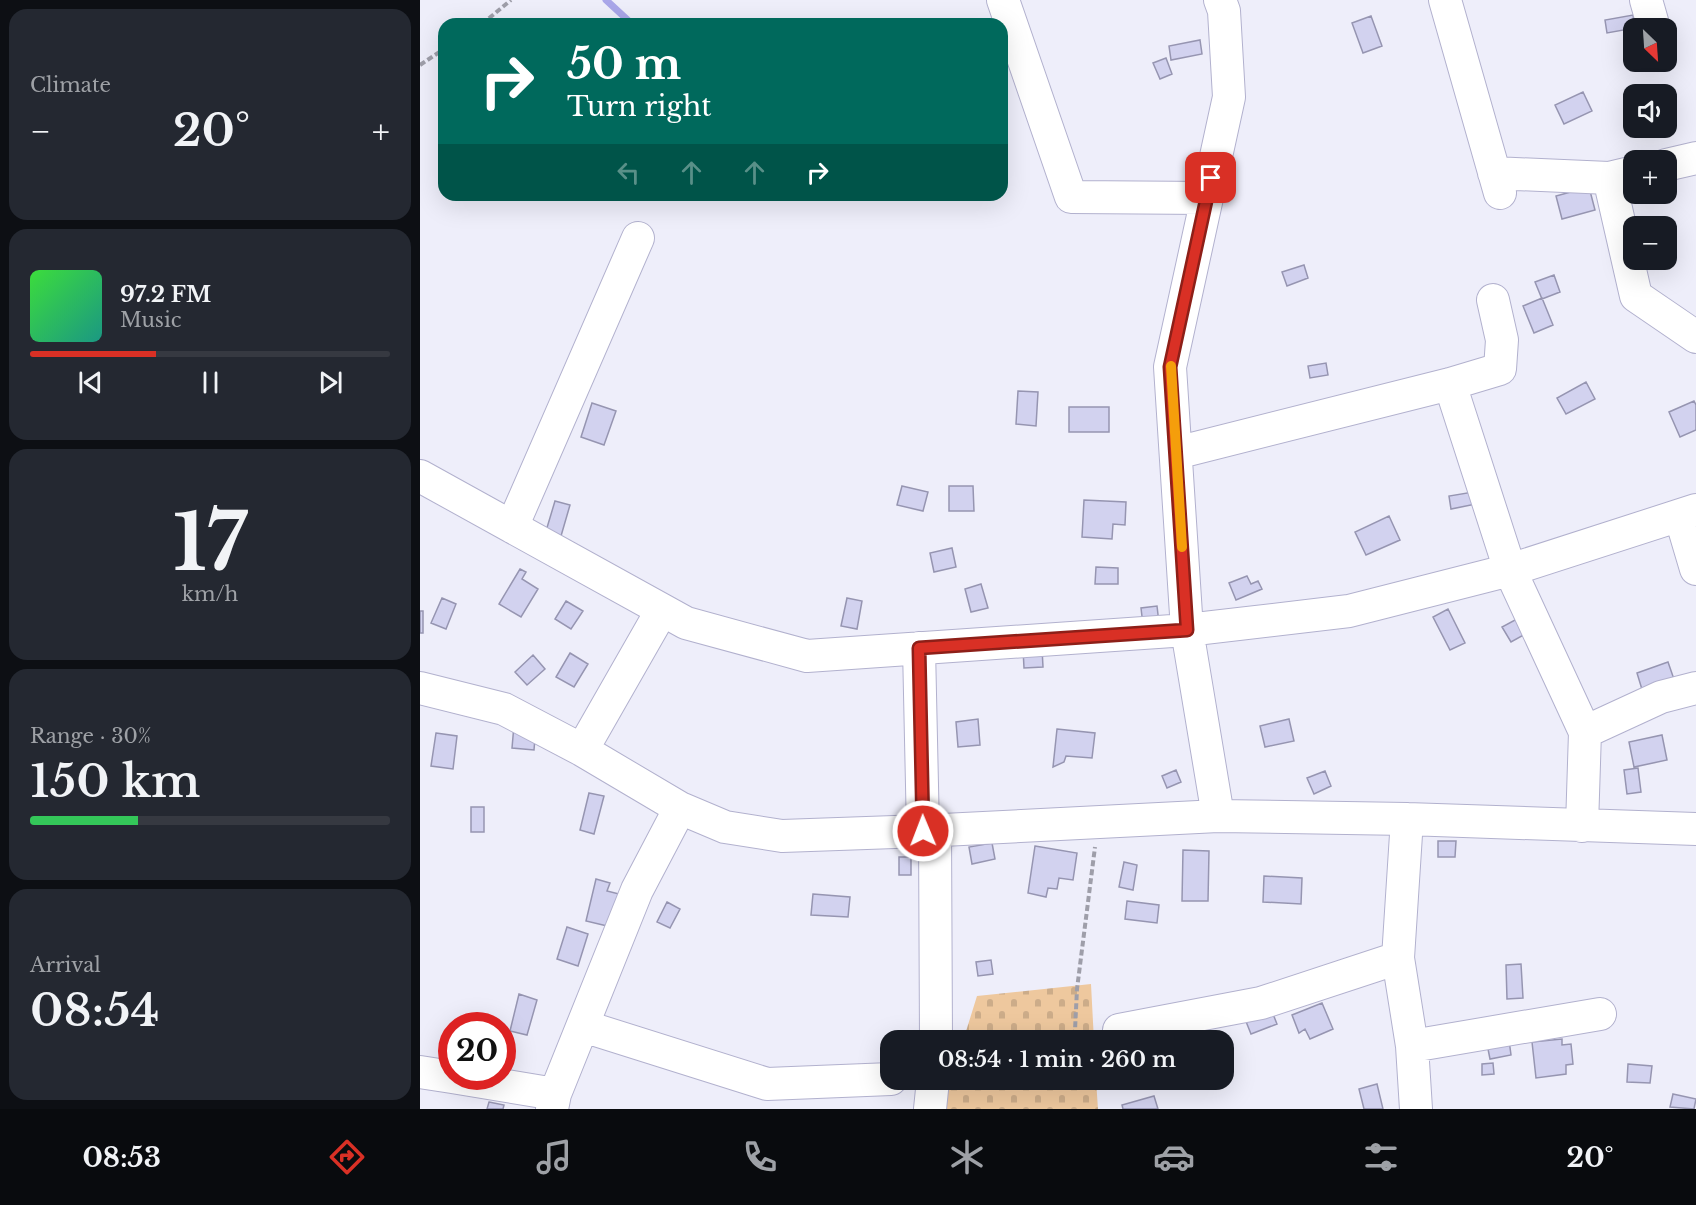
<!DOCTYPE html>
<meta charset="utf-8">
<style>
body{margin:0;font-family:"Libre Baskerville",serif;background:#242831;color:#f1f3f6;height:100vh;display:flex;flex-direction:column;font-size:22px;white-space:nowrap}
*{box-sizing:border-box;margin:0}
p{font-size:20px;color:#9ea1a6}
.icon{flex:none;width:33px;height:33px;fill:none;stroke:currentColor;stroke-width:2;stroke-linecap:round;stroke-linejoin:round}
.map{position:relative;flex:1;overflow:hidden}
.drawer{display:flex;flex-direction:column;gap:9px;padding:9px;background:#0d0f14;width:420px}
.drawer>*{flex:none}
.banner{position:absolute;left:18px;top:18px;width:570px;height:183px;border-radius:18px;box-shadow:0 6px 24px #0002;background:#00695c;color:#fff;overflow:hidden}
.needle{width:39px;rotate:155deg}
.buttons{position:absolute;left:1203px;top:18px;display:grid;gap:12px}
.buttons a{display:grid;place-items:center;width:54px;height:54px;border-radius:12px;background:#171b24;box-shadow:0 6px 24px #0002;font-size:30px}
.speed{position:absolute;left:18px;top:1012px;display:flex;gap:12px;font-size:30px;font-weight:700;text-align:center}
.speed>*{display:grid;place-content:center;width:78px;height:78px;border-radius:50%;background:#171b24;box-shadow:0 6px 24px #0002;line-height:1}
.speed .limit{border:9px solid #d22;background:#fff;color:#111}
.pin{position:absolute;display:grid;place-items:center;width:51px;height:51px;color:#fff;margin:-26px;border-radius:12px;box-shadow:0 3px 9px #0006}
.me{position:absolute;width:66px;margin:-33px;rotate:359deg;stroke-linejoin:round;filter:drop-shadow(0 0 4px #0008)}
.turn{display:flex;align-items:center;gap:21px;height:126px;padding:0 30px;font-size:27px}
.turn .icon{width:78px;height:78px;stroke-width:2.5}
.turn b{display:block;font-size:42px;line-height:51px}
.lanes{display:flex;align-items:center;height:57px;padding:0 30px;background:#0003;justify-content:center;gap:30px;direction:ltr}
.lanes .off{opacity:.35}
.big{font-size:45px;font-weight:600;line-height:1.1}
.drawer .widget{flex:1;display:flex;flex-direction:column;justify-content:center;gap:9px;min-width:0;padding:0 21px;border-radius:18px;background:#242831}
.drawer .dial{align-items:center;gap:0}
.dial b{font-size:78px;line-height:1}
.song{display:flex;align-items:center;gap:18px}
.cover{width:72px;height:72px;border-radius:9px;background:linear-gradient(135deg,hsl(120 70% 55%),hsl(170 70% 35%))}
.played{height:6px;border-radius:3px;background:linear-gradient(90deg,#d93025 35%,#363941 35%)}
.keys{display:flex;justify-content:space-around;direction:ltr}
.heat{display:flex;justify-content:space-between;align-items:center;font-size:33px;direction:ltr}
.charge{height:9px;border-radius:4px;background:linear-gradient(90deg,#34c759 30%,#363941 0)}
.trip{position:absolute;left:460px;top:1030px;width:354px;height:60px;border-radius:18px;background:#171b24;box-shadow:0 6px 24px #0002;font-weight:600;line-height:60px;text-align:center}
.dock{display:flex;height:96px;justify-content:space-around;align-items:center;background:#090b0e;color:#9ea1a6}
.dock .icon{width:42px;height:42px}
.dock .on{color:#d93025}
.dock b{font-size:27px;color:#f1f3f6}
main{display:flex;flex:1;min-height:0}
.map>svg:first-child{display:block}
</style>
<main>
<section class="drawer">
<div class="widget"><p>Climate</p>
<div class="heat"><a>−</a><b class="big">20°</b><a>+</a></div>
</div>
<div class="widget">
<div class="song"><i class="cover"></i><div><b>97.2 FM</b><p>Music</p></div></div>
<div class="played"></div>
<div class="keys"><svg class="icon" aria-label="previous" viewBox="0 0 24 24"><path d="M18 5L8 12l10 7zM5 5v14"/></svg><svg class="icon" aria-label="pause" viewBox="0 0 24 24"><path d="M8 5v14M16 5v14"/></svg><svg class="icon" aria-label="next" viewBox="0 0 24 24"><path d="M6 5l10 7-10 7zM19 5v14"/></svg></div>
</div>
<div class="widget dial"><b>17</b><p>km/h</p></div>
<div class="widget"><p>Range · 30%</p><b class="big">150 km</b><div class="charge"></div></div>
<div class="widget"><p>Arrival</p><b class="big">08:54</b></div>
</section>
<div class="map">
<svg width="1276" height="1109" viewBox="0 0 1276 1109">
<defs>
<pattern id="cemetery-stones" width="16" height="16" patternUnits="userSpaceOnUse" patternTransform="scale(1.5)"><rect width="16" height="16" fill="#eec89e"/><path d="M2 7V4a2 2 0 0 1 4 0v3zM10 15v-3a2 2 0 0 1 4 0v3z" fill="#ccac89"/></pattern>
</defs>
<rect width="100%" height="100%" fill="#eeeefa"/>
<path fill="url(#cemetery-stones)" d="M671,984L674,1041H543L557,996Z
M531,1080H676L678,1109H523Z"/>
<g fill="none" stroke-linecap="round" stroke-linejoin="round">
<path stroke="#a9a6e9" stroke-width="7" d="M186,0L212,24"/>
</g>
<path fill="#d2d2ef" stroke="#9695b1" stroke-width="1.5" d="M1213,15L1215,28L1187,33L1185,20Z
M951,16L962,46L943,53L932,23Z
M780,40L782,54L751,60L749,46Z
M746,58L752,74L740,79L733,63Z
M1163,92L1172,111L1144,124L1135,105Z
M1169,187L1175,210L1142,219L1136,196Z
M884,265L888,278L867,286L862,272Z
M1134,275L1140,292L1122,299L1115,282Z
M1122,298L1133,325L1114,333L1103,306Z
M906,363L908,375L890,378L888,366Z
M1166,382L1175,399L1146,414L1137,398Z
M598,391L618,392L616,426L596,424Z
M1274,401L1276,405V430L1260,437L1249,412Z
M172,403L196,411L184,445L161,437Z
M649,407H689V432H649Z
M482,486L508,492L503,511L477,505Z
M529,486H553L554,511H529Z
M1053,492L1056,504L1031,509L1029,496Z
M664,500L706,502L705,525L693,524L692,539L662,537Z
M135,501L150,505L141,536L126,531Z
M969,516L980,540L946,555L935,532Z
M532,548L536,567L514,572L510,553Z
M676,567L698,568V584H675Z
M100,569L106,572L102,579L118,589L101,617L79,604Z
M827,576L831,584L838,581L842,589L816,600L809,583Z
M561,584L568,608L551,612L545,589Z
M22,598L36,604L26,629L11,623Z
M427,598L442,601L437,629L421,626Z
M146,601L163,611L151,629L135,619Z
M737,606L739,623L723,625L721,608Z
M1028,609L1045,643L1030,650L1013,617Z
M0,611H3V633H0Z
M1112,611L1120,626L1091,642L1082,627Z
M622,648L623,667L604,668L603,649Z
M150,653L168,664L154,687L136,677Z
M113,655L125,669L107,685L95,672Z
M1248,662L1256,685L1224,696L1217,673Z
M558,719L560,745L538,747L536,722Z
M869,719L874,741L845,747L840,726Z
M94,725L116,726L114,750L92,748Z
M637,729L675,733L672,758L646,756L644,762L633,767Z
M16,733L37,736L33,769L11,766Z
M1242,735L1247,760L1214,767L1209,742Z
M1218,768L1221,792L1207,794L1204,770Z
M756,770L761,782L747,788L742,776Z
M905,771L911,786L894,794L887,778Z
M169,793L184,796L174,834L160,830Z
M51,807H64V832H51Z
M1018,841H1036L1035,857H1018Z
M572,843L575,859L552,864L549,847Z
M615,846L657,853L653,880L639,878L637,889L628,888L626,897L608,893Z
M763,850L789,851L788,901H762Z
M479,857H491V875H479Z
M704,862L717,865L713,890L699,887Z
M844,876L882,878L881,904L843,902Z
M176,879L190,883L187,891L207,896L200,929L166,921Z
M393,894L430,897L428,917L391,915Z
M707,901L739,905L737,923L705,919Z
M247,902L260,909L250,928L237,922Z
M147,927L168,934L158,966L137,959Z
M571,960L573,974L558,976L556,962Z
M1101,964L1103,998L1087,999L1086,965Z
M99,994L117,1000L107,1035L90,1031Z
M902,1003L913,1029L890,1039L885,1029L879,1033L872,1015Z
M851,1009L857,1024L831,1034L825,1019Z
M772,1027L778,1041H742Z
M1142,1039V1045L1151,1044L1153,1064L1146,1065V1074L1116,1078L1112,1042Z
M1089,1040L1091,1055L1070,1059L1067,1044Z
M1073,1063L1074,1074L1062,1075V1064Z
M1208,1064L1232,1066L1230,1083L1207,1082Z
M752,1080H770L755,1087Z
M957,1084L963,1109H944L939,1089Z
M1253,1094L1276,1099L1274,1109L1250,1107Z
M734,1096L738,1109H703L702,1105Z
M69,1102L84,1105L83,1109H67Z"/>
<g fill="none" stroke-linecap="round" stroke-linejoin="round">
<g stroke="#b2b1ce" stroke-width="34">
<path id="minor" d="M583,0L651,197L787,198
M1025,0L1080,193
M1226,0L1234,28
M1246,165L1276,158
M1074,173L1189,178L1214,172
M1189,178L1216,296L1276,337
M1030,384L1090,570L1165,732
M756,453L1030,384L1080,369L1082,340L1073,300
M0,476L266,623L387,656L767,630L929,611L1090,570L1276,510
M1260,515L1276,569
M92,527L218,238
M499,648L503,831
M0,688L84,709L162,750L260,808L305,827L362,836L503,831L798,816L987,819L1276,829
M162,750L242,610
M798,816L767,630L750,367L809,97L804,11L800,0
M987,819L978,958L992,1046L996,1109
M1162,826L1165,732L1241,697L1276,688
M515,830L516,1041
M163,1026L347,1084L471,1079
M699,1030L841,1003L978,958
M992,1046L1180,1014
M0,1072L32,1077
M32,1077L135,1094
M132,1109L135,1094L217,890L260,808
M510,1109L513,1080"/>
</g>
<path stroke="#9e9ea9" stroke-width="4" stroke-dasharray="6 3" stroke-linecap="butt" d="M62,24L91,0
M0,65L24,49
M646,1041L651,1039L655,1030L657,989L675,847"/>
<use href="#minor" stroke="#fff" stroke-width="32"/>
</g>
<g fill="none" stroke-linecap="round" stroke-linejoin="round">
<g stroke="#8d1f18" stroke-width="15">
<path id="route" d="M503,831L499,648L767,630L750,367L791,178"/>
</g>
<use href="#route" stroke="#d93025" stroke-width="10"/>
<path stroke="#f59e0b" stroke-width="10" d="M751,366L762,547"/>
</g>
</svg>
<div class="buttons">
<a><svg class="needle" viewBox="-14 -14 28 28"><path d="M0-13l5 13h-10z" fill="#e53935"/><path d="M0 13l5-13h-10z" fill="#9ea1a6"/></svg></a>
<a><svg class="icon" aria-label="sound" viewBox="0 0 24 24"><path d="M4 9h4l5-4v14l-5-4H4zM17 9q2 3 0 6"/></svg></a>
<a>+</a>
<a>−</a>
</div>
<div class="speed"><div class="limit">20</div></div>
<div class="pin" style="left:791px;top:178px;background:#d93025"><svg class="icon" aria-label="arrive" viewBox="0 0 24 24"><path d="M6 21V4h12l-3 4 3 4H6"/></svg></div>
<svg class="me" style="left:503px;top:831px" viewBox="-20 -20 40 40"><circle r="17" fill="#d93025" stroke="#fff" stroke-width="3"/><path d="M0-11L8 9 0 5-8 9z" fill="#fff"/></svg>
<div class="trip">08:54 · 1 min · 260 m</div>
<div class="banner">
<div class="turn"><svg class="icon" aria-label="right" viewBox="0 0 24 24"><path d="M7 20v-9h11M14 6l5 5-5 5"/></svg><div><b>50 m</b>Turn right</div></div>
<div class="lanes"><svg class="icon off" aria-label="left" viewBox="0 0 24 24"><path d="M17 20v-9H6M10 6l-5 5 5 5"/></svg><svg class="icon off" aria-label="ahead" viewBox="0 0 24 24"><path d="M12 20V5M6 11l6-6 6 6"/></svg><svg class="icon off" aria-label="ahead" viewBox="0 0 24 24"><path d="M12 20V5M6 11l6-6 6 6"/></svg><svg class="icon" aria-label="right" viewBox="0 0 24 24"><path d="M7 20v-9h11M14 6l5 5-5 5"/></svg></div>
</div>
</div>
</main>
<nav class="dock">
<b>08:53</b>
<svg class="icon on" aria-label="directions" viewBox="0 0 24 24"><path d="M12 3l9 9-9 9-9-9zM9 14v-3h6M13 9l2 2-2 2"/></svg>
<svg class="icon" aria-label="music" viewBox="0 0 24 24"><path d="M9 18V5l10-2v13"/><circle cx="6" cy="18" r="3"/><circle cx="16" cy="16" r="3"/></svg>
<svg class="icon" aria-label="phone" viewBox="0 0 24 24"><path d="M5 4h4l2 5-3 2q2 4 5 5l2-3 5 2v4C11 20 4 13 5 4z"/></svg>
<svg class="icon" aria-label="climate" viewBox="0 0 24 24"><path d="M12 3v18M4 7l16 10M4 17L20 7"/></svg>
<svg class="icon" aria-label="car" viewBox="0 0 24 24"><path d="M5 17H2v-5l4-1 3-4h7l3 4 3 1v5h-3M9 17h6M6 11h13"/><circle cx="7" cy="17" r="2"/><circle cx="17" cy="17" r="2"/></svg>
<svg class="icon" aria-label="filters" viewBox="0 0 24 24"><path d="M4 7h16M4 17h16"/><circle cx="9" cy="7" r="2"/><circle cx="15" cy="17" r="2"/></svg>
<b>20°</b>
</nav>
